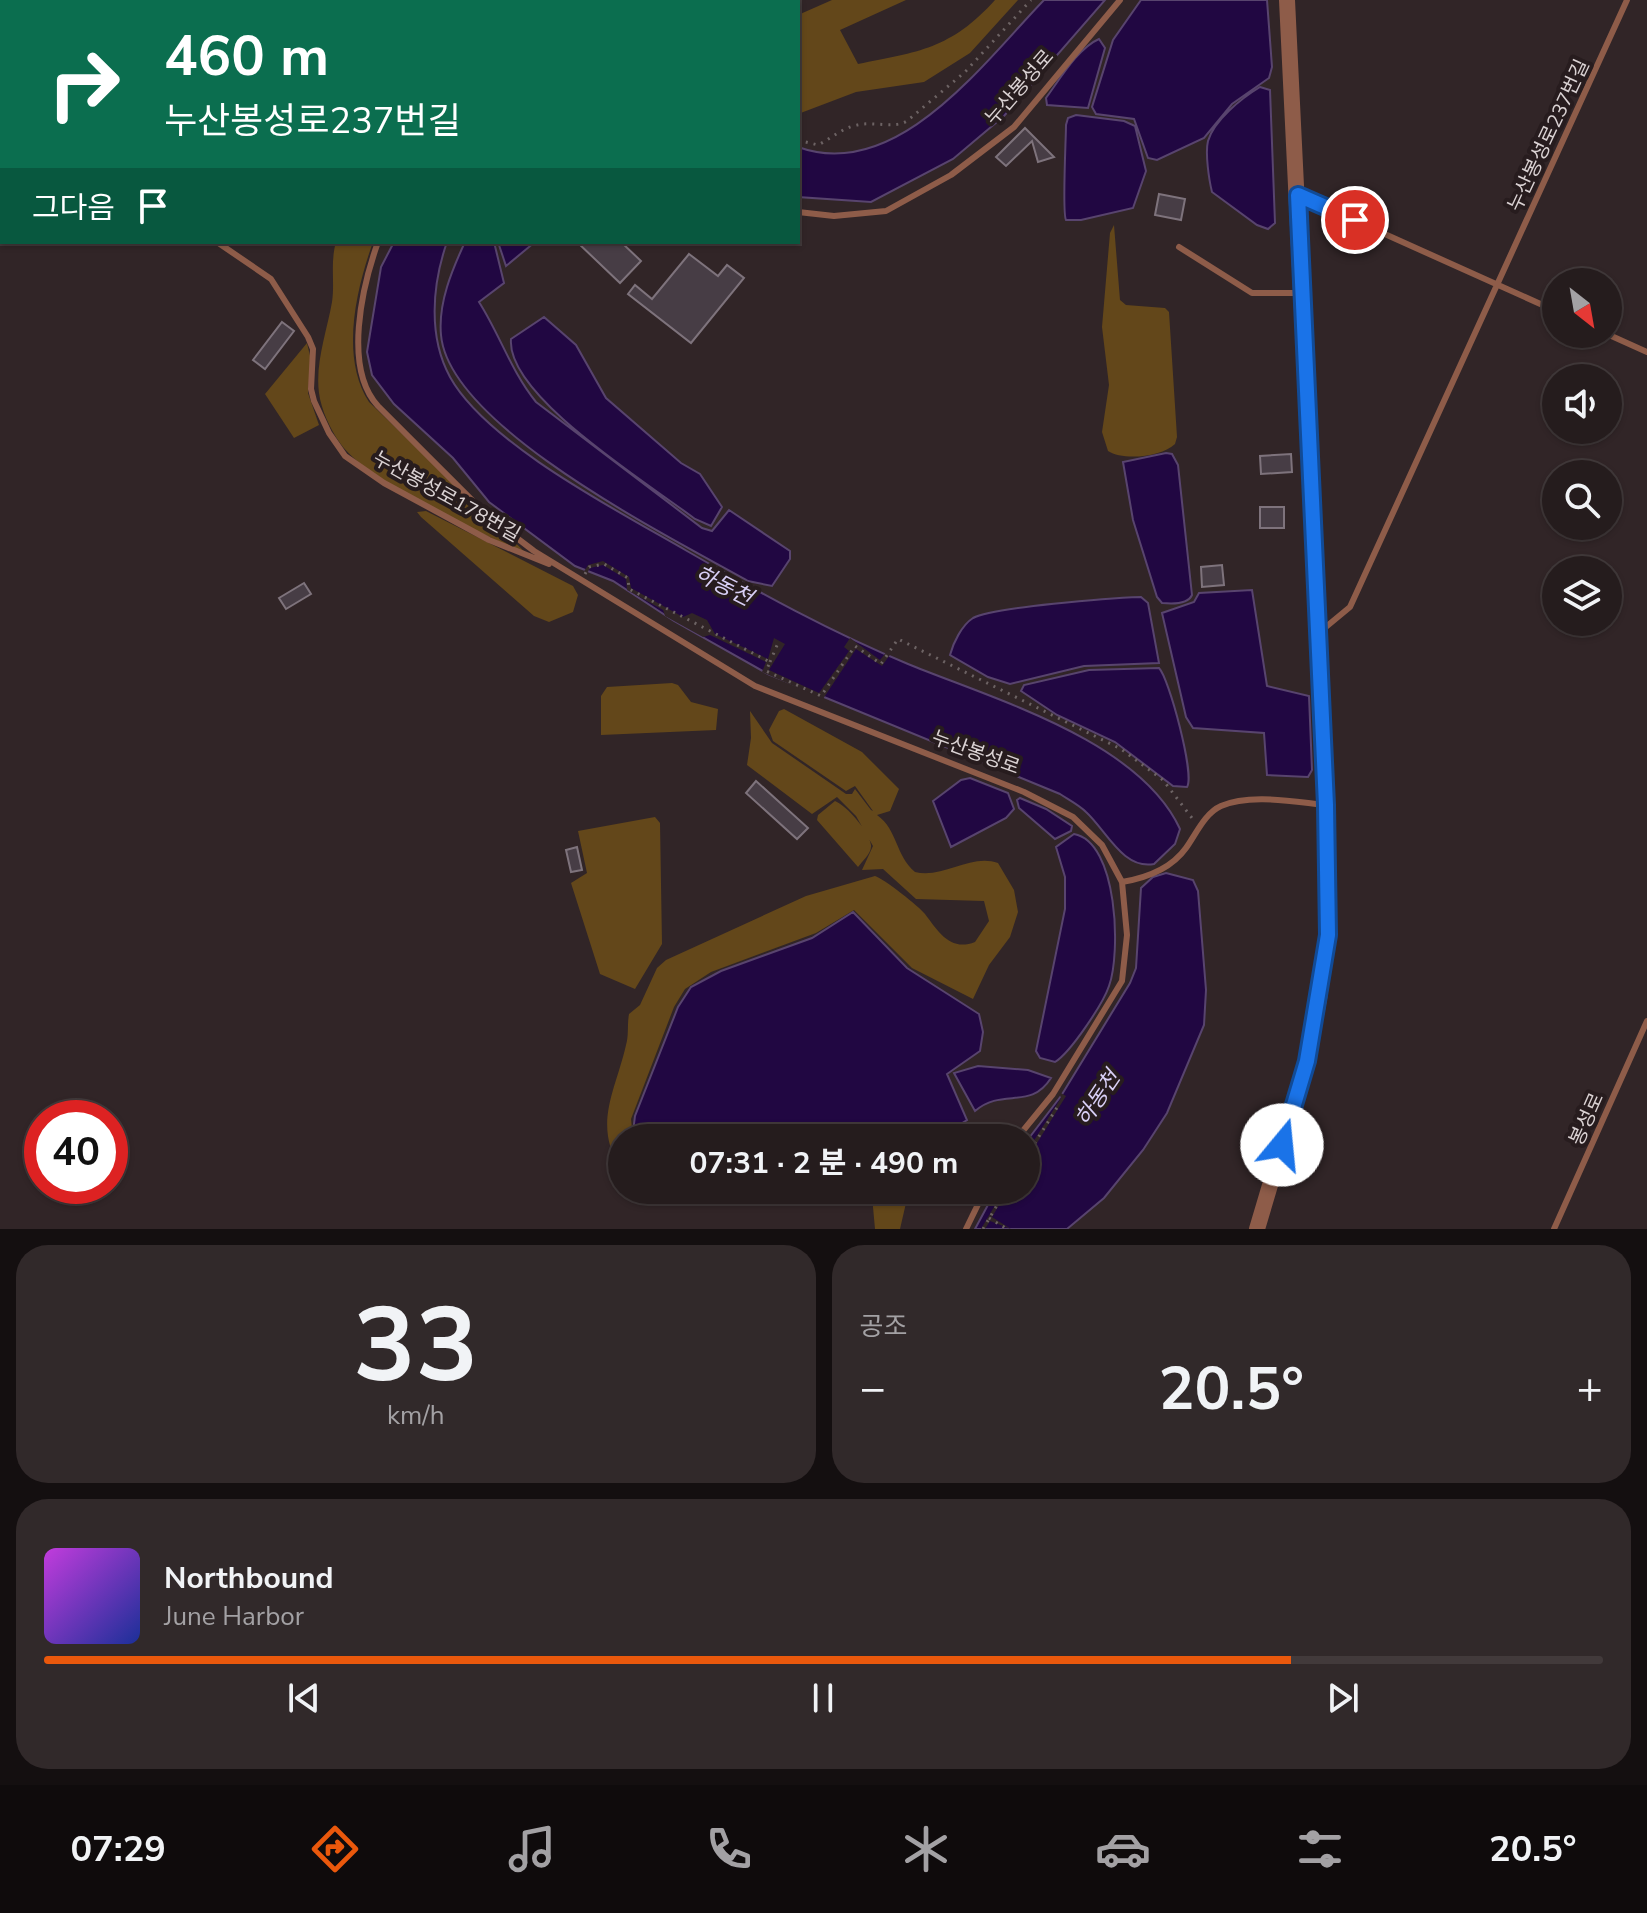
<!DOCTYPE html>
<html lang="ko">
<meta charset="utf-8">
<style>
body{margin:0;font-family:"Nunito Sans","Noto Sans KR",sans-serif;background:#31292a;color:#f1f3f6;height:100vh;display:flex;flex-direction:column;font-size:30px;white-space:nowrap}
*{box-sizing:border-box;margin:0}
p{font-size:26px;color:#a3a1a4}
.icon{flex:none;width:44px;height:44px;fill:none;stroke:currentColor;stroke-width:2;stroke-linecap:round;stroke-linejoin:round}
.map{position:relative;height:1229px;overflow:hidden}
.sheet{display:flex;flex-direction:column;gap:16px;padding:16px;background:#140f10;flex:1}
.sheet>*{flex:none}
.top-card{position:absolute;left:0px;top:0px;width:800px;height:244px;box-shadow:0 2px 6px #0004,0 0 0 2px #423a3b;background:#0b6e4f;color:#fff;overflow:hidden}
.needle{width:52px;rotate:149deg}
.fabs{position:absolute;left:1542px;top:268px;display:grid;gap:16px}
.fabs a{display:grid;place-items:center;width:80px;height:80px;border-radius:50%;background:#251c1d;box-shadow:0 2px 6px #0004,0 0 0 2px #423a3b;font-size:40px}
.speed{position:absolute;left:24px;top:1100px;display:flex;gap:16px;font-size:40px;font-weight:700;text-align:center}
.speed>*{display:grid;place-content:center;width:104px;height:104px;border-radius:50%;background:#251c1d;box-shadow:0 2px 6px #0004,0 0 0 2px #423a3b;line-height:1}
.speed .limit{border:12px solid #d22;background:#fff;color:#111}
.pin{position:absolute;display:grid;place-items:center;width:68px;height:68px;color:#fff;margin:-34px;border:4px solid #fff;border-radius:50%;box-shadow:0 2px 8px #0007}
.me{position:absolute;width:88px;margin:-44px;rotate:17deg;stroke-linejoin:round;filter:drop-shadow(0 0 6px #0008)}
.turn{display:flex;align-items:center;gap:28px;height:168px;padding:0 32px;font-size:36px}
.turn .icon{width:104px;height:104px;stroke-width:2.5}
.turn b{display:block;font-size:56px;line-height:68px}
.then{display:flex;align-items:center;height:76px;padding:0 32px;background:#0003;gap:16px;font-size:30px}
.big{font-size:60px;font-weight:700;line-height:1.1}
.sheet .card{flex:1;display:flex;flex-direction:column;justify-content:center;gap:12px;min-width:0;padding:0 28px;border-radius:32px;background:#31292a}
.sheet .dial{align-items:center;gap:0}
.dial b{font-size:104px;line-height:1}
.song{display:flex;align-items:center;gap:24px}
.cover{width:96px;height:96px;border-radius:12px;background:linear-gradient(135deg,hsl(290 70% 55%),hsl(230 70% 35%))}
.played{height:8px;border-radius:4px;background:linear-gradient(90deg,#ea580c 80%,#423a3b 80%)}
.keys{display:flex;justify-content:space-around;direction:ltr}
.heat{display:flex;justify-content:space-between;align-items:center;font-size:44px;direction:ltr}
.sheet .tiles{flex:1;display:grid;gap:16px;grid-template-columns:1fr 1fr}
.card:last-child{grid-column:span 2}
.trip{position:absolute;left:608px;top:1124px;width:432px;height:80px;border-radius:40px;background:#251c1d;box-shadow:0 2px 6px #0004,0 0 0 2px #423a3b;font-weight:700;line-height:80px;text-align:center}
.tab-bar{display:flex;height:128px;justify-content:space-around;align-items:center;background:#0f0b0c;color:#a3a1a4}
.tab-bar .icon{width:56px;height:56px}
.tab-bar .on{color:#ea580c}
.tab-bar b{font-size:36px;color:#f1f3f6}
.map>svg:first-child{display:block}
</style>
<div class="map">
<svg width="1647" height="1229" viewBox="0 0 1647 1229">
<rect width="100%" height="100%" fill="#312527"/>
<path fill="#63471a" d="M832,0H906L840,30L858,64C918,52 951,49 995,0H1018L970,53L924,82L856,92L798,114V15Z
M1114,225L1120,300L1126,305L1165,308L1169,312L1177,437L1175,444C1162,457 1123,461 1108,451L1102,432L1109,385L1102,327L1110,233Z
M336,242H373C356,290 340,357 369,402L528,555C480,532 369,484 340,443C330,429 321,409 319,393C315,363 327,331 332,302C335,282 330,263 336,242Z
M307,343L311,360L308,393L319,425L294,438L265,394Z
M426,511L573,586L578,595L573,612L549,622L534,616L421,517L417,512Z
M672,683L678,685L691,702L718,709L716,730L601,735V696L607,687Z
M784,709L862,752L899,789L890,811L877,815C898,830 895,855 915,872C943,879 971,853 998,863L1014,890L1018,912L1010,937L989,965L973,999L912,968L854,910L816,933L711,972L685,989L674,1007L631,1119L633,1138H622V1171C592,1125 615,1093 626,1045C629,1035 627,1025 629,1014L640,1005L657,968L666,960L806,896L875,876C883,878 920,907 925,914C938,931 950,952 975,942L989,921L984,901L916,899L883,869L862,870L873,846L856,816L837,797L812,814L747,765L751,738L750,711L772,743L846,794H852L855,789L871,810L873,811L855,786L846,791L773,741L769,730L779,711Z
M835,801C847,806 869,831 871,845C872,853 862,861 858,867L817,820L818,815Z
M655,817L660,823L662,944L635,989L600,974L571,883L587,873L578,831Z
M855,1190H909L900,1229H875L872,1196Z"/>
<path fill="#210742" stroke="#58446e" stroke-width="2" d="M1044,0H1105L1004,116L953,159L871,202L798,197V147C897,183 984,62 1044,0Z
M1141,0H1267L1272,67L1269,78L1232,104L1204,138L1157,160L1148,158L1134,119L1096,114L1092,107L1113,40Z
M1099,39L1105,48L1088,108L1047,105L1046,98C1060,79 1078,48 1099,39Z
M1260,87L1270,90L1275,223L1268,229L1257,225L1212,192C1209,180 1205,153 1208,141C1214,120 1242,98 1260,87Z
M1076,115L1124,121L1135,126L1146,171L1133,208L1081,220H1066C1062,213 1066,139 1066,125L1068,118Z
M394,242H447C432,285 428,337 450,377C487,444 620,512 687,551C758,592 831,632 908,664C993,699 1139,740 1180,829L1175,844L1154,864C1123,870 1106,830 1086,812C1079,805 1069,800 1060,794L768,674L674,621L613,581L575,566L489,502L453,458L394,404L372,375L367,352L381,267Z
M465,242H494L504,283L479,302C500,335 511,371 536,402L702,528L712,531L729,510L790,551V559L772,586L748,581C672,538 449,427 441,335C438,303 452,270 465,242Z
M498,242H535L506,266Z
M544,317L576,345L606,398L681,463L700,474L722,507L711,526L695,519C651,485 506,396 511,339Z
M1166,453L1172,454L1178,465L1192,595C1188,604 1172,604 1162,603L1157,597L1133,520L1123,462Z
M1252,590L1267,686L1309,696L1312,770L1308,777L1267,775L1264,733L1193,728L1186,717L1162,613L1194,602L1199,593Z
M1141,597L1148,603L1159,663L1084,666L1010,684L988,677L950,655C953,643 962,625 973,618C993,607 1112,598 1141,597Z
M1159,668C1169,678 1195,775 1187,787L1173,786L1115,742L1057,715L1021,691L1024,685L1089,670Z
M970,778L1008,793L1014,809L1006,818L951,847L933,801L961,780Z
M1020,798L1046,809L1072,826L1071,831L1055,839L1019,808L1017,800Z
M1074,834C1118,842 1121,953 1109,986C1103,1004 1070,1053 1055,1062L1040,1058L1036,1051L1065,909V877L1056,847Z
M1166,873L1193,880L1198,891L1206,990L1204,1025L1167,1113L1143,1150L1104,1198L1067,1229H975L996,1190H1026V1142L1061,1096L1130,983L1136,968L1141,888L1153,877Z
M853,912L907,968L979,1014L983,1032L980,1051L947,1074L967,1120L938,1138L637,1137L633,1132L635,1116L678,1007L691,987L721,971L812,938Z
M978,1066L1028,1070L1051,1078C1030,1111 1003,1087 975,1111L954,1073Z"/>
<path fill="#312527" d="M603,561L629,577L631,588L683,617L692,613L707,620L715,634L768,659L774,638L785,644L769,670L819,693L849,651L844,647L850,638L880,660L888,650L892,652L882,666L856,649L823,699L762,672L766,662L710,635L703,637L665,616L663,610L627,590L626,579L603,565L590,568L586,575L583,573L588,565Z
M1059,1092L1066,1096L1026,1161V1153L1061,1098Z
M1004,1190H1008L992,1217L1011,1229L990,1221L985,1229H981Z"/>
<path fill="#473d45" stroke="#7e737c" stroke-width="2" d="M1025,128L1054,157L1038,162L1032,141L1006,166L996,157Z
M1159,194L1185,199L1181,220L1155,215Z
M577,242H621L641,261L620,283Z
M689,254L718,276L727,265L744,278L691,343L628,294L635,285L652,299Z
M282,322L294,331L265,369L253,360Z
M1291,454L1292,472L1261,474L1260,456Z
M1260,507H1284V528H1260Z
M1222,565L1224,585L1202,587L1201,567Z
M304,583L311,594L286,609L279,598Z
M756,781L808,828L797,839L746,793Z
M577,847L582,870L571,872L566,850Z"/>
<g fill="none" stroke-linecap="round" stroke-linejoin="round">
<path stroke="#6d6364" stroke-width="3" stroke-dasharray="2 6" stroke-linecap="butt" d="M798,140L818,145C832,138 842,128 857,125C873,121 894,129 907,121L965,72L1031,0
M404,242H405
M447,242L449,245
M585,574L589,567L604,564L628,578L629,589L770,662L766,671L821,696L855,646L881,664L898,639L1121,749L1163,780L1192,818
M770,662L778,643
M1026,1157L1058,1106
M989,1218L1007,1229
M983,1229L1006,1190"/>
<path stroke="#8e5c49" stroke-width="6" d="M677,1V2
M0,90L2,91
M1298,195L1556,311
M798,212L834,216L886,211L951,175L1014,127L1120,0
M217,242L271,279L308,337L313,349L311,389L314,401L329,433L345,456L384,483L489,540L549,564
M378,242C362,287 343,368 378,406L488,516L534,551L755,686L1024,792L1073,817L1102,845L1122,882L1127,935L1122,981L1053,1094L1017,1138
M1179,247L1252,293H1299
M1607,334L1647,352
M1321,631L1350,607L1627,0
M1122,882C1146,878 1171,869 1186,848C1196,834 1205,813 1221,806C1250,793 1295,802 1326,805
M966,1229L985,1190
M1554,1229L1647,1021"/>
<path stroke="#8e5c49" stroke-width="16" d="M1257,1229L1307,1061L1319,999L1328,935L1326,805L1287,0"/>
</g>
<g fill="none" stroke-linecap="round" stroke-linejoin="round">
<g stroke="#114b97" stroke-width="20">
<path id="route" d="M1282,1145L1307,1061L1328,935L1326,805L1298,195L1355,220"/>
</g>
<use href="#route" stroke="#1a73e8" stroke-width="14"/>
</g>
<g text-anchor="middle" stroke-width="8" stroke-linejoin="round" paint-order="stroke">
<g font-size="20" fill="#dad2d3" stroke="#271c1e">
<text transform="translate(1019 87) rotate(-49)" y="7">누산봉성로</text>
<text transform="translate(1548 135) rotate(-65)" y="7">누산봉성로237번길</text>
<text transform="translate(447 496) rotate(29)" y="7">누산봉성로178번길</text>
<text transform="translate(976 752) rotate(20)" y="7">누산봉성로</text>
<text transform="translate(1586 1119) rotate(-66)" y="7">봉성로</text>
</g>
<g font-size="22" font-style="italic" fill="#d8cff5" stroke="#271c1e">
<text transform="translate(724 585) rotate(27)" y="8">하동천</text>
<text transform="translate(1097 1098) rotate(-56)" y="8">하동천</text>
</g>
</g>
</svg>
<div class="fabs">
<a><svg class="needle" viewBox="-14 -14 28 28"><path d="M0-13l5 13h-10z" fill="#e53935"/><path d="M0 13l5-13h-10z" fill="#a3a1a4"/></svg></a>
<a><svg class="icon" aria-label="sound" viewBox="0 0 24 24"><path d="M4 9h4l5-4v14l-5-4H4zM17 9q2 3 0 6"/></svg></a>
<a><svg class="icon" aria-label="search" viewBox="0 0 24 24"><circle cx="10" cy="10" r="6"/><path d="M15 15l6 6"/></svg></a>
<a><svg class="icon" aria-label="layers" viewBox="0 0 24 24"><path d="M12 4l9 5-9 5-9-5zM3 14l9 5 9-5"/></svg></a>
</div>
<div class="speed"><div class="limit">40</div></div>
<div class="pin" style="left:1355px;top:220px;background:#d93025"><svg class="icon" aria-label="arrive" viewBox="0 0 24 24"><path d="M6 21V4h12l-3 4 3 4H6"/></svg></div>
<svg class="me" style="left:1282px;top:1145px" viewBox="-20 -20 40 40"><circle r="19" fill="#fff"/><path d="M0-13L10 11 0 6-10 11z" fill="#1a73e8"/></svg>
<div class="trip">07:31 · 2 분 · 490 m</div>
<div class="top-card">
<div class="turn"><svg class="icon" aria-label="right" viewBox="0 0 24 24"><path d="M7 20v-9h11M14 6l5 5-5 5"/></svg><div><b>460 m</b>누산봉성로237번길</div></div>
<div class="then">그다음<svg class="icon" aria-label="arrive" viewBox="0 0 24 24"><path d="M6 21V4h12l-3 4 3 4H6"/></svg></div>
</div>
</div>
<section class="sheet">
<div class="tiles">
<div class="card dial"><b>33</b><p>km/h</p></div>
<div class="card"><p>공조</p>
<div class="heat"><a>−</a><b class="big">20.5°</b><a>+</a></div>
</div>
<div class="card">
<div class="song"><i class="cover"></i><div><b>Northbound</b><p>June Harbor</p></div></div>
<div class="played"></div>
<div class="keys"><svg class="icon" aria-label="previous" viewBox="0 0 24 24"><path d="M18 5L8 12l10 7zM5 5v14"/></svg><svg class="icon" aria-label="pause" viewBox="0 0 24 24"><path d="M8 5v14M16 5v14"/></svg><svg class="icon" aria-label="next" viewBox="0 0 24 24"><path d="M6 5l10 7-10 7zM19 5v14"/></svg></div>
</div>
</div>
</section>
<nav class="tab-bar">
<b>07:29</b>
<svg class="icon on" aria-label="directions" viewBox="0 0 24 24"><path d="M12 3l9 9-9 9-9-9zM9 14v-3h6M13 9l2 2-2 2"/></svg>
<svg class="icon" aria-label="music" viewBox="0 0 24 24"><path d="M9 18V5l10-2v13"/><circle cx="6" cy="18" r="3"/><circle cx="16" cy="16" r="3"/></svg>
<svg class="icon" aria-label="phone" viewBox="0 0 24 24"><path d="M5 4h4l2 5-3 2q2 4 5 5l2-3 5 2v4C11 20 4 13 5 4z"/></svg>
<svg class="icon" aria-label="climate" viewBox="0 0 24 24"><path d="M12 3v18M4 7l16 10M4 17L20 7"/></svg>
<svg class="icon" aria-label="car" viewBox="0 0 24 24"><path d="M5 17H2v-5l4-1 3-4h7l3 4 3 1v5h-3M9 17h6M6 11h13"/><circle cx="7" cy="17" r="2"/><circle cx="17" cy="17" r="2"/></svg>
<svg class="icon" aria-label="filters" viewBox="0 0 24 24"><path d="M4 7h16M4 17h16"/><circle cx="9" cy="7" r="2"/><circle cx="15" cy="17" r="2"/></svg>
<b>20.5°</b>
</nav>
